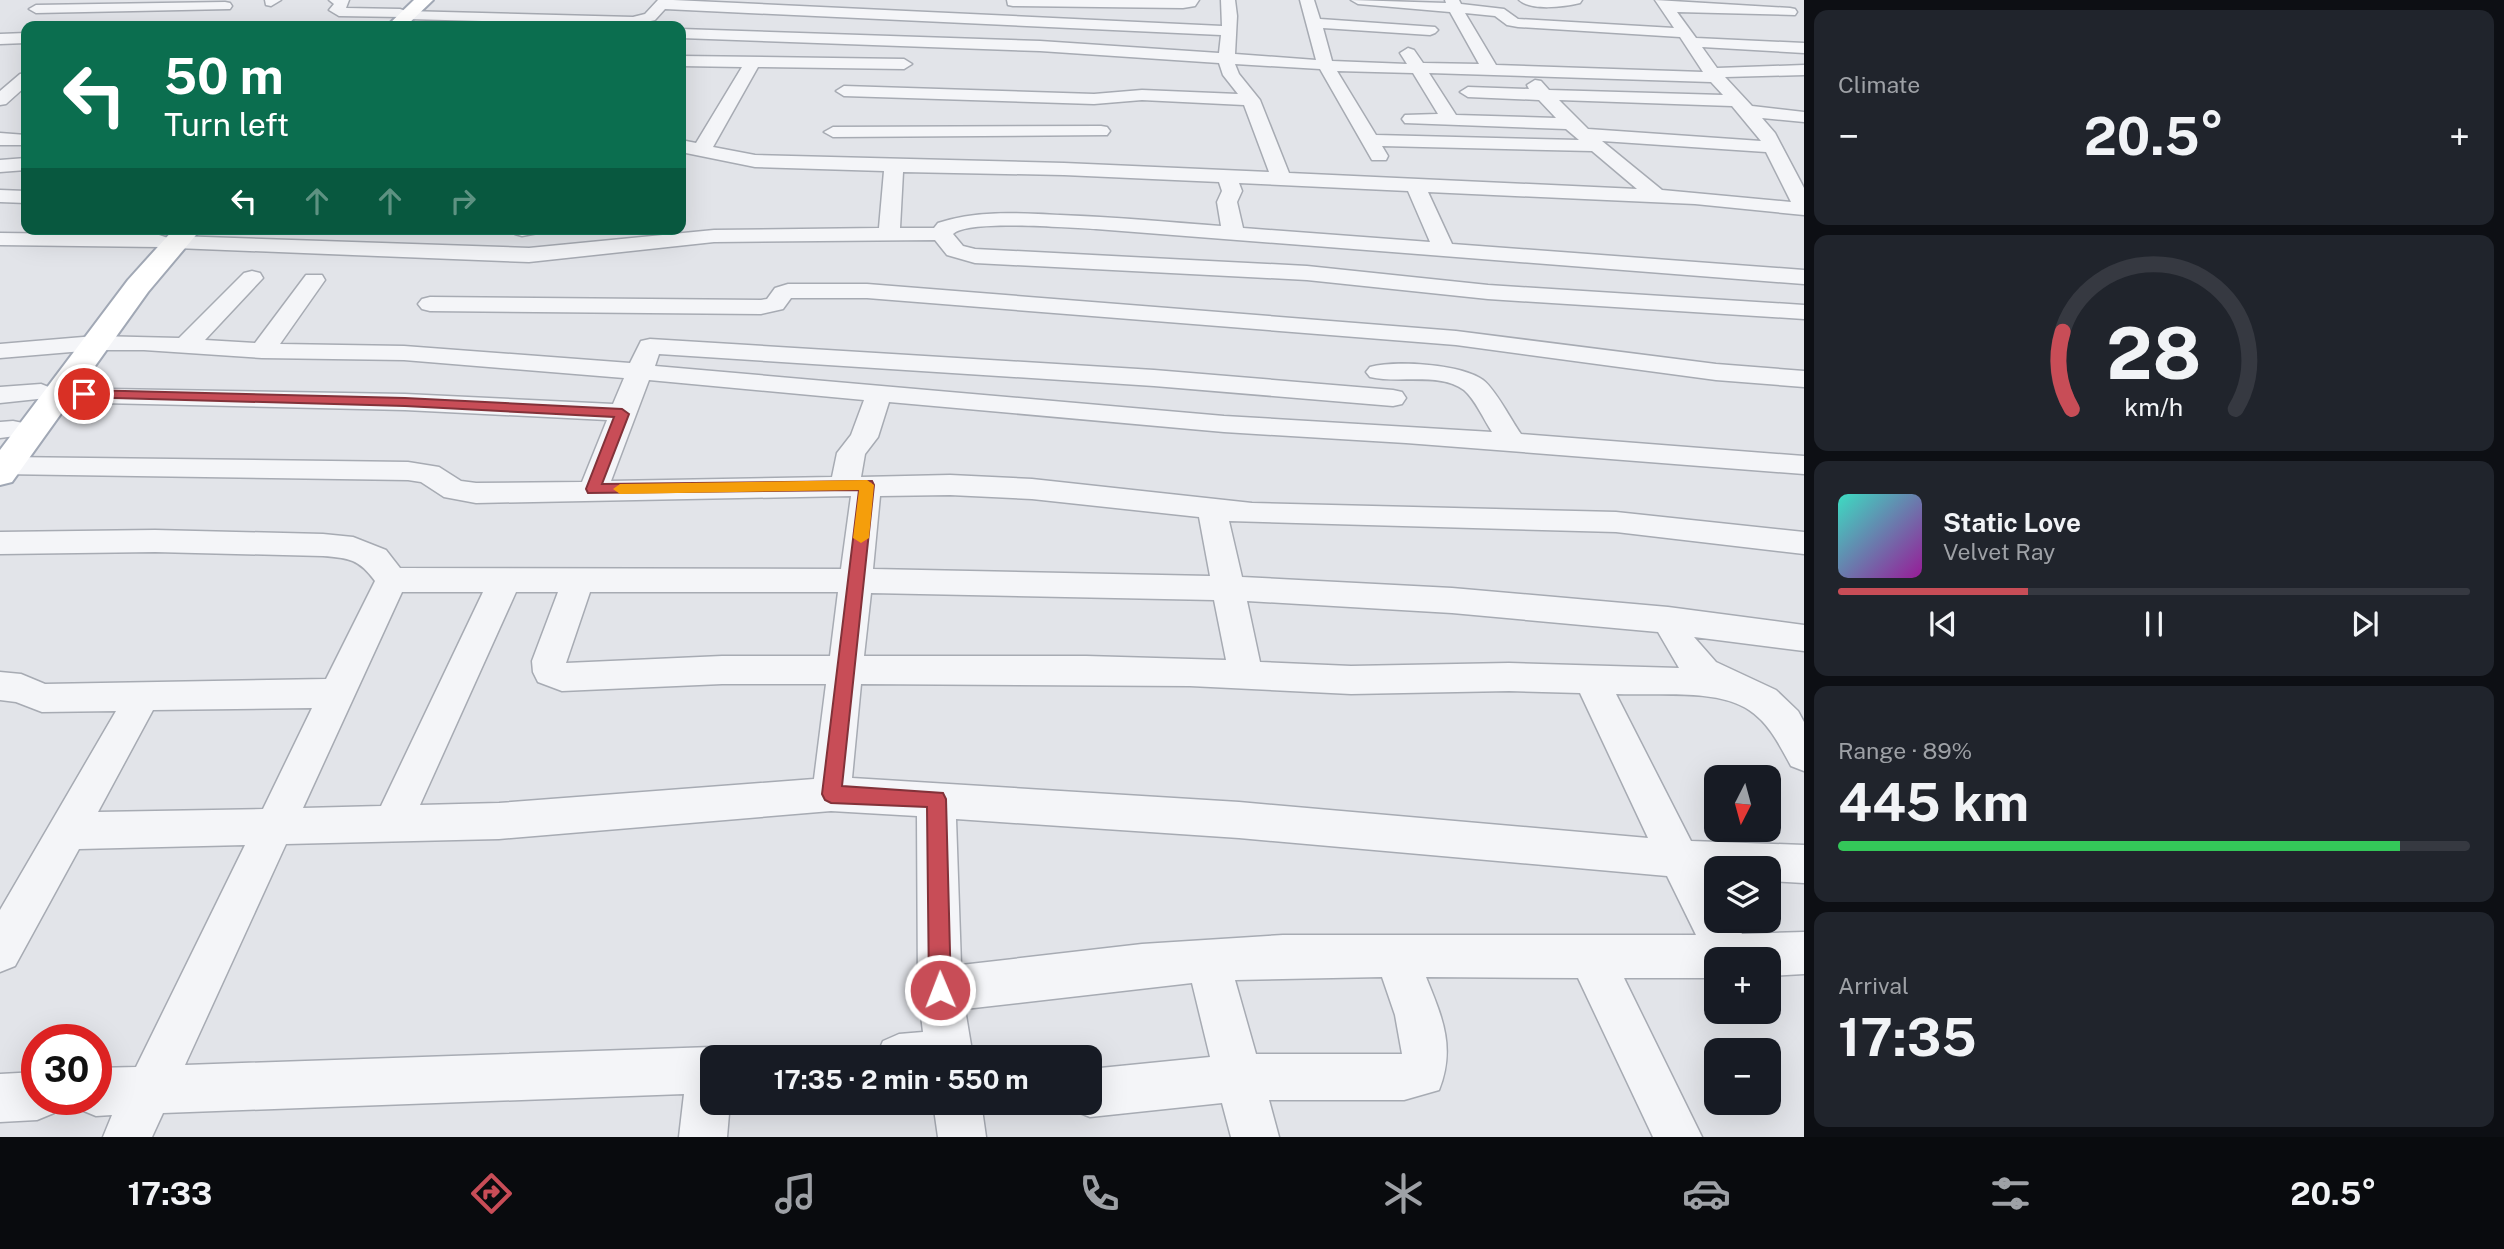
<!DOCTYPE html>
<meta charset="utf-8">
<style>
body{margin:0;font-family:"Public Sans",sans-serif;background:#20242c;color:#f1f3f6;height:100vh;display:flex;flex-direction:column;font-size:26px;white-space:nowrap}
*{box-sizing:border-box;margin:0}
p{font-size:23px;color:#9ea1a6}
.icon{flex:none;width:38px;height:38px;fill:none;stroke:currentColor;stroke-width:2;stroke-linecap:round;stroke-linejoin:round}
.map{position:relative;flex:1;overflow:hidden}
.panel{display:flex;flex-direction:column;gap:10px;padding:10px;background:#0d0f14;width:700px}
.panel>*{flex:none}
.banner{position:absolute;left:21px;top:21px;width:665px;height:214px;border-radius:14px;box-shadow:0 7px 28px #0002;background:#0b6e4f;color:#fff;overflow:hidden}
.needle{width:46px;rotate:186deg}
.buttons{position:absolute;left:1704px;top:765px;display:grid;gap:14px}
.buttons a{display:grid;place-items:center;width:77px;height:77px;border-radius:14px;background:#171b24;box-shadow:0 7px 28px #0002;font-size:35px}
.speed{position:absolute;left:21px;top:1024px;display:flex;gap:14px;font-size:35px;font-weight:700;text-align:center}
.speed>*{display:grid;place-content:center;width:91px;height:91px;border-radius:50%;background:#171b24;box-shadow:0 7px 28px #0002;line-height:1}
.speed .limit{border:10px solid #d22;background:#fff;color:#111}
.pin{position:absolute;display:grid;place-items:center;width:60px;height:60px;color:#fff;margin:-30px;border:4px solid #fff;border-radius:50%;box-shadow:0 2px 7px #0007}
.me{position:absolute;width:77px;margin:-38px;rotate:359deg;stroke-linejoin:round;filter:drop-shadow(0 0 5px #0008)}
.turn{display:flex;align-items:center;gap:24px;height:147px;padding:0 28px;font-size:32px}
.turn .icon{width:91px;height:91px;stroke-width:2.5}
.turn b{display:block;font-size:49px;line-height:60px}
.lanes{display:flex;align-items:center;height:66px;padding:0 28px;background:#0003;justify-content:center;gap:35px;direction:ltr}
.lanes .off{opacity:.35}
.big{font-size:52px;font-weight:700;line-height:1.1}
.panel .tile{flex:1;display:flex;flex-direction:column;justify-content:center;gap:10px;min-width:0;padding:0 24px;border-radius:14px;background:#20242c}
.panel .dial{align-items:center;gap:0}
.dial svg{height:182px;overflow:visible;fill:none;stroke:#363941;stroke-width:7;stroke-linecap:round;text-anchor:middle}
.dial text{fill:#f1f3f6;stroke:none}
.song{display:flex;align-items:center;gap:21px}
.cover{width:84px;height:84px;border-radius:10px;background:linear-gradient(135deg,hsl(170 70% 55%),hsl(300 70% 35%))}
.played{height:7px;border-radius:4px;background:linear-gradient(90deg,#c84d57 30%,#363941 30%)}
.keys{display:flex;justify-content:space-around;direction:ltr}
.heat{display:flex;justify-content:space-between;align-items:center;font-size:38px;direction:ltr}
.charge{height:10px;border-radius:5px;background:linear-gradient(90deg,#34c759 89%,#363941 0)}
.trip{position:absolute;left:700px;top:1045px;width:402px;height:70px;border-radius:14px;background:#171b24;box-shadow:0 7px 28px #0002;font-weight:700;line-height:70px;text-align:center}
.dock{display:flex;height:112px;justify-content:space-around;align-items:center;background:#090b0e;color:#9ea1a6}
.dock .icon{width:49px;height:49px}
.dock .on{color:#c84d57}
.dock b{font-size:32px;color:#f1f3f6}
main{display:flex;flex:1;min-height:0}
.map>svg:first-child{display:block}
</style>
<main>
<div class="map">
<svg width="1804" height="1137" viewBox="0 0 1804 1137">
<rect width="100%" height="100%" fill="#e2e4e9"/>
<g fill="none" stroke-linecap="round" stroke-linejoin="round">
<g stroke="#a7abb3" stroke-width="3">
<path id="minor" d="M265,0H281L271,6L266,5Z
M329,0H349L346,8L400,9L406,11L633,17L645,14L658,0H673L1222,26L1221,0H1235L1237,16L1235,54L1316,60L1300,0H1314L1320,19L1435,27L1438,30L1435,33L1430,35L1323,28L1332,61L1407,64L1400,53L1408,48L1414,50L1423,63L1479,64L1450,12L1358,4L1351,0L1446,3L1445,0H1459L1461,4L1504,9L1518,19L1674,28L1655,0L1790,8L1795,9L1797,12L1795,15L1677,12L1696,38L1804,43V53L1702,47L1717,68L1804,65V75L1725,77L1752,106L1804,112V122L1762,118L1775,133L1804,188V215L1695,204L1428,192L1452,244L1804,270V284L1096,229C1071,228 967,219 953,234L963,246L975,249L1307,266L1488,285L1804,305V319L1488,299L1307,280L975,263L947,255L935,240L714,242L529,262L176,248L167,245L159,247L0,245V233L159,235L168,238L176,236L529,248L714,230L879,228L884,171L755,167L681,152V140L696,143L742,67L681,66V56L904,59L912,64L904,69L758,67L713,147L755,155L1064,163L1269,172L1244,105L1142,100L1094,104L844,96L836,91L844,86L1094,94L1142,90L1238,94L1223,75L1219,63L1040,51L681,38V29L1040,41L1219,53L1221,35L665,9L655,20L633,25L408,19L402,17L339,16L329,10L334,4ZM1465,13L1495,16L1507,25L1518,27L1680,37L1703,72L1496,65ZM1235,64L1320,69L1372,160H1386L1388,156L1382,146L1592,151L1637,189L1289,173L1260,100L1239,74ZM1337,71L1413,73L1438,114L1405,115L1402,119L1405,123L1566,129L1579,140L1376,135ZM1429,73L1711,82L1723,95L1549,90L1541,81L1535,80L1527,85L1529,89L1468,87L1460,92L1468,97L1539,100L1556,118L1456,115ZM1559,100L1732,106L1761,141L1588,129ZM1602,141L1766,152L1791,202L1662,190ZM903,172L1064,175L1219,182L1222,191L1217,202L1221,226C1168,222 1114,217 1060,215C1019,213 977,210 938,223L934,228H900ZM1239,183L1408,191L1430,242L1243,228L1237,202L1242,191Z
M1007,0H1199L1195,6L1183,8L1013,6L1008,5Z
M1519,0H1582L1580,3C1564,7 1531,11 1519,0Z
M225,2L230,3L232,6L230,9L36,13L29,9L36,5Z
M26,33V43L0,44V34Z
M26,73V86L6,104L0,105V91L20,74Z
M1101,126L1107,127L1110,131L1107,135L833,137L824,132L833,127Z
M0,133L26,135V145H0Z
M26,158V170L0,172V160Z
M0,190L26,191V203L0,202Z
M541,229L538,233L522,236L515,234L511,230Z
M252,271L260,273L263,278L205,340L255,343L306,275H322L325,280L280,344L404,346L630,363L641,341L650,339L1154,370L1393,390L1402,392L1406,398L1402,404L1393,406L1154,386L659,354L655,366L1224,416L1492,432C1484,420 1475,399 1464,390C1439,372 1398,384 1370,377L1366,372L1370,367C1395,360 1462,364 1483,380C1496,390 1511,420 1521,434L1804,456V474L1406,443L1224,432L889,402L878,437L865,454L861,477L950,475L1032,479L1252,503L1616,512L1804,532V554L1616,532L1229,521L1242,577L1452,588L1668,607L1804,625V651L1694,637L1716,662L1776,690L1798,711L1804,722V771L1791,766C1780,746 1769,723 1749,710C1717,688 1654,696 1616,694L1691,841L1804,845V883L1769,881V868H1717V879H1711L1717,889V920H1734L1742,934L1804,932V974L1769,976V959H1717V978H1624L1702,1137H1653L1578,978L1426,977C1442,1017 1456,1047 1439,1090L1404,1100H1269L1279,1137H1231L1222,1103L1090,1117L1073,1110L1070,1102H1090V1069L1210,1057L1192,983L965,1009L973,1057H876L883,1041L899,1034L923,1032L918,990L917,816L831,811L499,839L286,844L185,1065L712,1047L729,1053L730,1057H712V1102H730L727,1137H679L684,1094L163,1113L152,1137H103L112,1115L96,1116L79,1109L75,1099H96V1068L136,1067L245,845L79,849L15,966L0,972V910L116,711L42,712L16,702L0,700V672L21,674L45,684L326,679L375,581C359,559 349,558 323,556L155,552L0,554V532L155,530L323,534L353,537L386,550L400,568L841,569L851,496L476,503L444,497L421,482L408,480L0,474V458L6,457L408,462L439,467L461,481L476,483L582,482L607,420L405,410L57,402L47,398L0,403V387L41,384L51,388L405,394L613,404L624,378L404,360L262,358L144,350H95L0,358V344L95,336L179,338L244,273ZM649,380L864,400L851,435L837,453L832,477L611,481ZM950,495L1032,499L1199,517L1210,576L873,569L880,496ZM402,592H483L381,806L303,808ZM516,592H558L532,661L533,672L538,682L562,691L722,684H826L814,779L499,803L420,805ZM590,592H838L830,656H722L566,663ZM871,593L1214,600L1226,660L1086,656H864ZM1247,601L1452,613L1658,632L1679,668L1509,663L1351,666L1260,662ZM861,684L1190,686L1351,694L1509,691L1580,693L1648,838L1239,802L852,778ZM312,708L263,809L98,812L153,710ZM956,819L1239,838L1667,876L1696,935H1283L1142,944L961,965ZM1382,977L1395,1015L1402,1054H1256L1235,980Z
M788,284H867L1456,331L1716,364L1804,371V387L1716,380L1456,345L867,298H791L783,309L761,314L430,311L422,309L418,304L422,299L430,297L761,300L767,299L775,288Z
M13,421L23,423L27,429L23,435L0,438V422Z
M37,1072V1099H60L54,1113L37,1120L0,1122V1074Z
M933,1102H981L986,1137H938Z"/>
</g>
<g stroke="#a1a8b5" stroke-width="4">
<path id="major" d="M414,0H433L406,26H387Z
M174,229H201L148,292L12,482L0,485V450L128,280Z"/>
</g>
<use href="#minor" fill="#f4f5f8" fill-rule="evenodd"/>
<use href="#major" fill="#fff" fill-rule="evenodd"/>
</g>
<path fill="#c84d57" stroke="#823239" stroke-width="2" d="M84,390L405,398L622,409L629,414L602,484L872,481L874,485L842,786L943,793L946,799L951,990L948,998L940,1001L932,998L929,990L927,807L831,803L825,800L822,794L859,490L588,493L586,489L614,417L405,406L79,397L77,394Z"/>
<path fill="#f59e0b" d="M867,480L874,485L869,538L861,543L853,538L859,490L620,494L613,489L620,484Z"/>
</svg>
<div class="buttons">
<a><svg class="needle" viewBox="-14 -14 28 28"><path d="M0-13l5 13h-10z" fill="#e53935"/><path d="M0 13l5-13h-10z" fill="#9ea1a6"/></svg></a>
<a><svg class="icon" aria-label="layers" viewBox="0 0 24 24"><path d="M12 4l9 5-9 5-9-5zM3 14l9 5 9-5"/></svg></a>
<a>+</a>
<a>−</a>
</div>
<div class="speed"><div class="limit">30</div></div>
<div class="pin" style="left:84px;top:394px;background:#d93025"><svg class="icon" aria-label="arrive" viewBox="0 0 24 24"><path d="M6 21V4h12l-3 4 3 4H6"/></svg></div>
<svg class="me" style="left:940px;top:990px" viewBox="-20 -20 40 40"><circle r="17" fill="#c84d57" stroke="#fff" stroke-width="3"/><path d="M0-11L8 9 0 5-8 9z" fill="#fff"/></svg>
<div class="trip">17:35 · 2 min · 550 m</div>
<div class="banner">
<div class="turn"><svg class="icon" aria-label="left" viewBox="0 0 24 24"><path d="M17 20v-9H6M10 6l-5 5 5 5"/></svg><div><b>50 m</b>Turn left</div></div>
<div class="lanes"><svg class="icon" aria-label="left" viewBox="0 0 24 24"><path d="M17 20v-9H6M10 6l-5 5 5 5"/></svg><svg class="icon off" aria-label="ahead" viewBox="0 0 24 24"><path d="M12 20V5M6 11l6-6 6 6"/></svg><svg class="icon off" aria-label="ahead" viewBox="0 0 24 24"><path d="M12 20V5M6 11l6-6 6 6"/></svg><svg class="icon off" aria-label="right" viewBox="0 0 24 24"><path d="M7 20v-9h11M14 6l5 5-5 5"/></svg></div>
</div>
</div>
<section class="panel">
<div class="tile"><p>Climate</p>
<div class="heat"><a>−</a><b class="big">20.5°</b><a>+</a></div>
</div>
<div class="tile dial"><svg viewBox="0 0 100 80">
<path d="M14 69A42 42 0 1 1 86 69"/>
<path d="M14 69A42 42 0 0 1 10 35" stroke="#c84d57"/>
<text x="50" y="56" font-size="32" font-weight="700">28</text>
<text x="50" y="72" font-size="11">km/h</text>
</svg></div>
<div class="tile">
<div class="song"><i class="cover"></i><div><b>Static Love</b><p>Velvet Ray</p></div></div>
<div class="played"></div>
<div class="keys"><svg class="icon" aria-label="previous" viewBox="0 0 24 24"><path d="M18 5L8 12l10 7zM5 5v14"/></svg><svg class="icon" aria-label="pause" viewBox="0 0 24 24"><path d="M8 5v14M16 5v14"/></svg><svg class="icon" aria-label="next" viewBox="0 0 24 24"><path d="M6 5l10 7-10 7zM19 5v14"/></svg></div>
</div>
<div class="tile"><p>Range · 89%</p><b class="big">445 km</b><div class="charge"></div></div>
<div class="tile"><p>Arrival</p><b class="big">17:35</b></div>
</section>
</main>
<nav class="dock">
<b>17:33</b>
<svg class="icon on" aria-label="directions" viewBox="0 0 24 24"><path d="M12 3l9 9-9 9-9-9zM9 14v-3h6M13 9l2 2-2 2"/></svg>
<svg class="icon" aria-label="music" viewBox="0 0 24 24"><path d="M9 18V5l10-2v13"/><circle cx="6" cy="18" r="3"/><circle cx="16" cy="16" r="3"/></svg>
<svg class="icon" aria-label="phone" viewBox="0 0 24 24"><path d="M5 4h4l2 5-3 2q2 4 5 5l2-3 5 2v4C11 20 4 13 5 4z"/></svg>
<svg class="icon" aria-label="climate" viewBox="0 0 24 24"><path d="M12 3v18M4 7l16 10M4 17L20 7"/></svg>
<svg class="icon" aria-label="car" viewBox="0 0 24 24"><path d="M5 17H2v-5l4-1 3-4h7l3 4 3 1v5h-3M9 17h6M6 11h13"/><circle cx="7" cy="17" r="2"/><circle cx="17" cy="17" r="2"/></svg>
<svg class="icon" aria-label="filters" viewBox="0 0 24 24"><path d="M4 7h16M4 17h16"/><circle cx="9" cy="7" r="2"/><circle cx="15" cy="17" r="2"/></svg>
<b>20.5°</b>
</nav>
